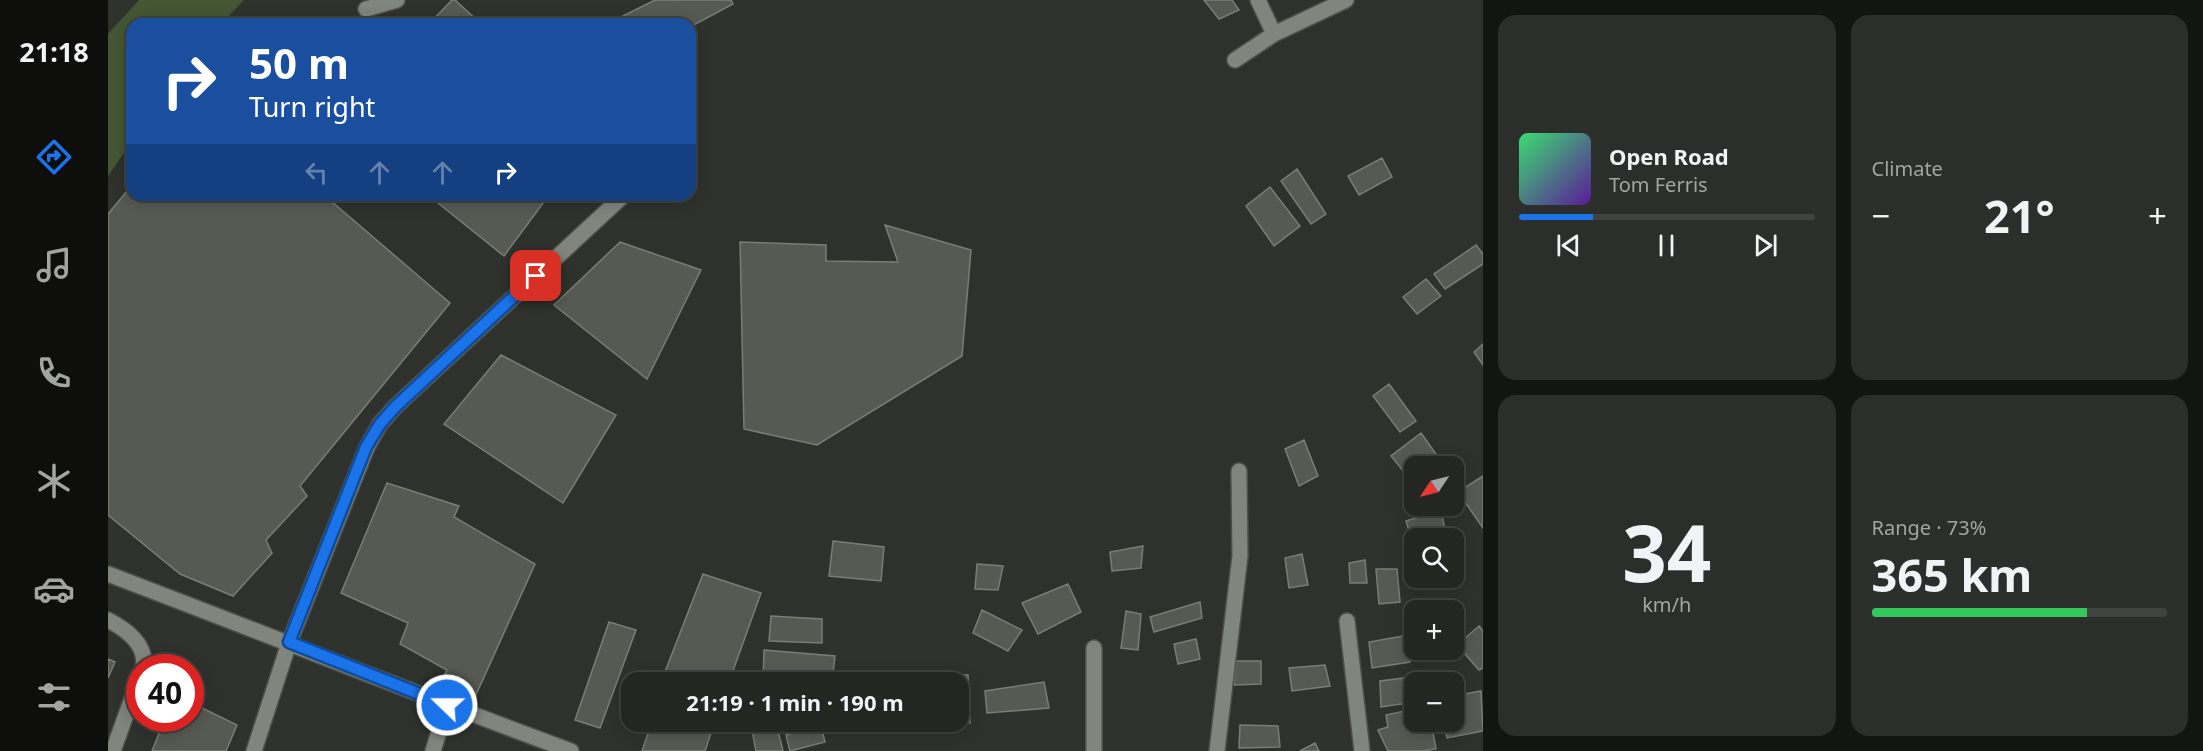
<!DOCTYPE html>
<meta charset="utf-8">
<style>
body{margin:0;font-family:"Noto Sans",sans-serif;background:#2b2e2a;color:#f1f3f6;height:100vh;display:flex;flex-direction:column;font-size:22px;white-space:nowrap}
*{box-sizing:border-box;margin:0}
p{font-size:20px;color:#a3a5a5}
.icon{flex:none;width:33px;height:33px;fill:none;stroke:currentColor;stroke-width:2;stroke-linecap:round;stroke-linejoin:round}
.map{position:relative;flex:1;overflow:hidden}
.drawer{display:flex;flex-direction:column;gap:15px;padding:15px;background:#131512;width:720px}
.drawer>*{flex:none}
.hud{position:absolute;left:18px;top:18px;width:570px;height:183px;border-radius:18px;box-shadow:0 3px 15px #0003,0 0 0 2px #40433f;background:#1a4fa0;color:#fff;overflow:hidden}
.needle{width:39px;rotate:235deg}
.fabs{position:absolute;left:1296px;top:456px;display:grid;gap:12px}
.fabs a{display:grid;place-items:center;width:60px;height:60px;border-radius:12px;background:#232621;box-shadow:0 3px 15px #0003,0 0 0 2px #40433f;font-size:30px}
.speed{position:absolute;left:18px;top:654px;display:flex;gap:12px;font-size:30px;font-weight:700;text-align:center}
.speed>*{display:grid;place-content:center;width:78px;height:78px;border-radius:50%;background:#232621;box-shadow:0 3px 15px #0003,0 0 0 2px #40433f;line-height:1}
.speed .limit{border:9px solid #d22;background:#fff;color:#111}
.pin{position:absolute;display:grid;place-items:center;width:51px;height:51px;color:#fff;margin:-26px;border-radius:12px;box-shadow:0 3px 9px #0006}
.me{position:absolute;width:66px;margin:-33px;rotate:292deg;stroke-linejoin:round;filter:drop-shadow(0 0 4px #0008)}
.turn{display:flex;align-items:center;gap:21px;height:126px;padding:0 24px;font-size:27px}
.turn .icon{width:78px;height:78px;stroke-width:2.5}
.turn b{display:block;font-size:42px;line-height:51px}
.lanes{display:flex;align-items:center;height:57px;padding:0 24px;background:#0003;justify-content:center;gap:30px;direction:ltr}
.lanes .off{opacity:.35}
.big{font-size:45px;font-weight:700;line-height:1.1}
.drawer .card{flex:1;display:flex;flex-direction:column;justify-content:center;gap:9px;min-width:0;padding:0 21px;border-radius:18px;background:#2b2e2a}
.drawer .dial{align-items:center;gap:0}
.dial b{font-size:78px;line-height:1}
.song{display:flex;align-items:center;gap:18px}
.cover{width:72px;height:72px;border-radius:9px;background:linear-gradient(135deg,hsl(140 70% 55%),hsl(270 70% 35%))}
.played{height:6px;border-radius:3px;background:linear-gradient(90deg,#1a73e8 25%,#40433f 25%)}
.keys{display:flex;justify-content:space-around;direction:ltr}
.heat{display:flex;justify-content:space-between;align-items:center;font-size:33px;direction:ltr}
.charge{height:9px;border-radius:4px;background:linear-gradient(90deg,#34c759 73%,#40433f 0)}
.drawer .tiles{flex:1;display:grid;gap:15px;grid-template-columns:repeat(2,1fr)}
.trip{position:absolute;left:513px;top:672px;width:348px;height:60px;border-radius:18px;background:#232621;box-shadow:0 3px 15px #0003,0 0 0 2px #40433f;font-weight:700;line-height:60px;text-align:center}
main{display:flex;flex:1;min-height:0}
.menu{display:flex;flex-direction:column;width:108px;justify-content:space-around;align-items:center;background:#0e0f0d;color:#a3a5a5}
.menu .icon{width:42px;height:42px}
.menu .selected{color:#1a73e8}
.menu b{font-size:27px;color:#f1f3f6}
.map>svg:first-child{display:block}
</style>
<main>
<nav class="menu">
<b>21:18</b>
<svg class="icon selected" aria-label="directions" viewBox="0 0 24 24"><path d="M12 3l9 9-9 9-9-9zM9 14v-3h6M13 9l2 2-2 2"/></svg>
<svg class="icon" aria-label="music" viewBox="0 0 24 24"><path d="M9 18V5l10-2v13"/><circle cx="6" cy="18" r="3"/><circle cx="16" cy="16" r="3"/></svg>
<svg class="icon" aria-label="phone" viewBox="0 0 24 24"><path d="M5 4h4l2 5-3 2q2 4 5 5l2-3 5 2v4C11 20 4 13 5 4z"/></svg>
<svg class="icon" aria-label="climate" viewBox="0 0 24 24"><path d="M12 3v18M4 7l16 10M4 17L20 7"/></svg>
<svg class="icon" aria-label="car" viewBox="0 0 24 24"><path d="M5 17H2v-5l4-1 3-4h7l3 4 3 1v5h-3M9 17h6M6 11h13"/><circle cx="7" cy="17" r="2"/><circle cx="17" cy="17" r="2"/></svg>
<svg class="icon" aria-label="filters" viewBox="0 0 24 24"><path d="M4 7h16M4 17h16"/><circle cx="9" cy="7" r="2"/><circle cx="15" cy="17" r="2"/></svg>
</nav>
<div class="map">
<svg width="1375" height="751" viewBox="0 0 1375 751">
<rect width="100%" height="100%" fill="#2f322c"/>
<path fill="#445634" d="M31,0H136L113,24H24V141L0,176V34Z"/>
<path fill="#565a53" stroke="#797d76" stroke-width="1.5" d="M344,0H347L373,24H321Z
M547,0H623L625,4L582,27V24H499Z
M1096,0H1124L1131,10L1111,19Z
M1274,158L1284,177L1251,195L1240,176Z
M1189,169L1218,214L1203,224L1173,181Z
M24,185V195H216L342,303L192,486L199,496L158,540L164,553L125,596L72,574L0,515V214Z
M1162,187L1192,226L1166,246L1138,206Z
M320,195H441L396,256Z
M777,225L863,250L854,356L709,445L636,429L632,242L718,245V261L790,262Z
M512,242L593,270L539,379L446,305Z
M1368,245L1375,254V264L1337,289L1326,274Z
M1318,279L1333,296L1309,314L1295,297Z
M1375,344V365L1366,352Z
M393,355L508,415L455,503L336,424Z
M1281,384L1308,421L1292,432L1265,396Z
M1313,433L1328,454L1312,466H1306V471L1300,477L1283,456Z
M1196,440L1210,476L1191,486L1177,449Z
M1375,476V528L1350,492Z
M279,483L351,506L346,517L427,564L367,697L331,685L339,670L292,644L300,623L233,593Z
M1333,510L1337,530L1317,538H1306L1305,544L1298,521Z
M725,541L776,547L773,581L721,576Z
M1035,546L1033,568L1004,571L1002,552Z
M1194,554L1200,585L1181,588L1177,558Z
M1257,560L1259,583H1242L1241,563Z
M869,564L895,566L890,590L867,589Z
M1268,569H1289L1292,602L1271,604Z
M595,574L653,593L621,682H553Z
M960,584L973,612L930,634L914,603Z
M1092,602L1094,618L1046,632L1042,617Z
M874,610L914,630L900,651L865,633Z
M1018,611L1033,614L1030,650L1013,648Z
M663,616L714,619V643L661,641Z
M501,622L528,630L492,728L467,720Z
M1371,626L1375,631V668L1371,670L1349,645Z
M1301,635L1302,662L1264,668L1261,642Z
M1088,639L1092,659L1070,664L1066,644Z
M656,650L727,656L724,682H655Z
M0,659L7,662L0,678Z
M1128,661H1153V684L1126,685Z
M1217,665L1222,686L1184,691L1181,668Z
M841,675H860L862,723L838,722H850V682H840Z
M1311,676L1312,682H1306V702L1273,707L1272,681Z
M754,681H816V682H754Z
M936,682L941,708L879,713L877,691Z
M1373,691L1375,731L1339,738L1335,722H1346V696Z
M82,702L129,725L118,751H44L57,718H82Z
M1306,709V722H1323L1328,749L1315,751H1280L1270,730L1280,727L1278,715Z
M544,722H591L605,727L597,751H534Z
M658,722H668L675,751H648L643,725Z
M674,722H707L676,729Z
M755,722H817V731H755Z
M1132,725L1170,726L1172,747L1131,748Z
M713,726L717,742L682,751L678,735Z
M1207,743L1211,751H1192Z"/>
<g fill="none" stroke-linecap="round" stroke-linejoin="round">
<g stroke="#4d4f4a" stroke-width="18">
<path id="minor" d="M1150,0L1166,34
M258,9L289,0
M1127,60L1166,34L1238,0
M0,574C155,633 308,694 463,751
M0,620C17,629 40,644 35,668
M1239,621L1254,751
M986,648V751
M5,751L32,676
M146,751L181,643L259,447L272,424L288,406L516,195
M325,751L339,706
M1109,751L1132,556L1131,471"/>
</g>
<use href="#minor" stroke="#80857d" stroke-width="15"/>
</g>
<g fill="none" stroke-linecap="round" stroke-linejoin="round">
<g stroke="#114b97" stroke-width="15">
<path id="route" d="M339,705L181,642L258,447L272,424L288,406L428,276"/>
</g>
<use href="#route" stroke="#1a73e8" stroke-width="10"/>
</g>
</svg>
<div class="fabs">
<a><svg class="needle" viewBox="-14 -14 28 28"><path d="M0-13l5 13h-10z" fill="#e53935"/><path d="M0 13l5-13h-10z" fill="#a3a5a5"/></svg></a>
<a><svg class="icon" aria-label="search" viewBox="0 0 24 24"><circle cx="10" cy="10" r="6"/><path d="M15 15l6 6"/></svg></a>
<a>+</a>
<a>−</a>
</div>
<div class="speed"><div class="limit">40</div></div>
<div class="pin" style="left:428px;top:276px;background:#d93025"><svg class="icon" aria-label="arrive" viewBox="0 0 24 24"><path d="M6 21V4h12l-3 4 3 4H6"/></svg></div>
<svg class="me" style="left:339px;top:705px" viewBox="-20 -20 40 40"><circle r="17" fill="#1a73e8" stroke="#fff" stroke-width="3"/><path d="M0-11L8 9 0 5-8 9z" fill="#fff"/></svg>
<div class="trip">21:19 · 1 min · 190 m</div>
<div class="hud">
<div class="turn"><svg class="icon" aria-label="right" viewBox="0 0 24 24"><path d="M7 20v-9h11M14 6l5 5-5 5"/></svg><div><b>50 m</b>Turn right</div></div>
<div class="lanes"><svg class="icon off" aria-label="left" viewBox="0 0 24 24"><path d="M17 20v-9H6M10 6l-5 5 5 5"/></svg><svg class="icon off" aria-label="ahead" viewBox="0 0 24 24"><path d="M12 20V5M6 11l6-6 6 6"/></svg><svg class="icon off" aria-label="ahead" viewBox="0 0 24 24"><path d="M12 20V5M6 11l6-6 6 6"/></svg><svg class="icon" aria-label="right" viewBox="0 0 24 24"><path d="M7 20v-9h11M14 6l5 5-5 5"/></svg></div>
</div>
</div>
<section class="drawer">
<div class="tiles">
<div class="card">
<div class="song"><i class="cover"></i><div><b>Open Road</b><p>Tom Ferris</p></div></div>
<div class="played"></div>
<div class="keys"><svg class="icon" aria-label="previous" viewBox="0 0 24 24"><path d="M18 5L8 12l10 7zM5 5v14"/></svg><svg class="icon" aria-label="pause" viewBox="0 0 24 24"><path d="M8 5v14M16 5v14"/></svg><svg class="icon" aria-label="next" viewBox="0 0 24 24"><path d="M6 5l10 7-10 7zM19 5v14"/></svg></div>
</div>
<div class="card"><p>Climate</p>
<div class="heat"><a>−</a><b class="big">21°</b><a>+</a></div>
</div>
<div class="card dial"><b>34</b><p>km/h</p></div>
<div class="card"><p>Range · 73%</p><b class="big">365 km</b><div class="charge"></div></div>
</div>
</section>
</main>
